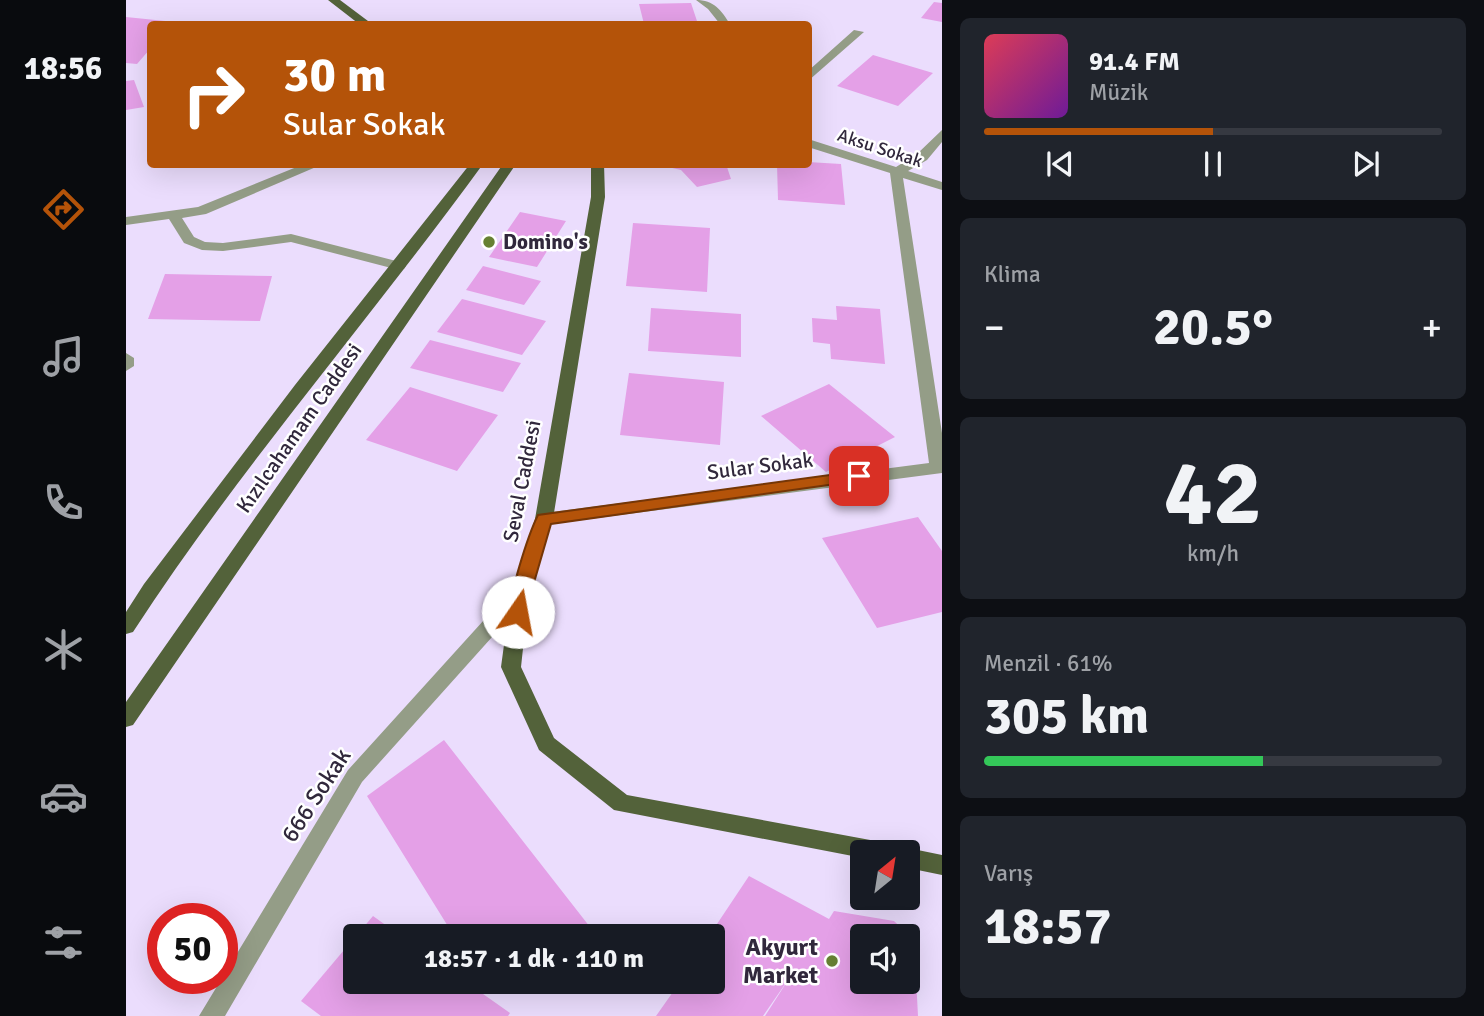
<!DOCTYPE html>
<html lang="tr">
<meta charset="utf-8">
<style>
body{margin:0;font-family:Signika,sans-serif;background:#20242c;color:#f1f3f6;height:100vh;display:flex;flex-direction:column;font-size:26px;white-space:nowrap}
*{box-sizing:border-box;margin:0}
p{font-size:23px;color:#9ea1a6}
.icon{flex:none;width:38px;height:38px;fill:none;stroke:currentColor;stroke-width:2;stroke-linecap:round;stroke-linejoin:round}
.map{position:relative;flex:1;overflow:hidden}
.sheet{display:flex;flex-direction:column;gap:18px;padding:18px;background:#0d0f14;width:542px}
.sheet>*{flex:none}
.banner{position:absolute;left:21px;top:21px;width:665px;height:147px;border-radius:7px;box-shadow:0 7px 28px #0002;background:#b45309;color:#fff;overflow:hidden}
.needle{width:46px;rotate:30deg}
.controls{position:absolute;left:724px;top:840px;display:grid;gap:14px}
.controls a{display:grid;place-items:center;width:70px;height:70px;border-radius:7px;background:#171b24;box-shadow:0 7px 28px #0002;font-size:35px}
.speed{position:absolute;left:21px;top:903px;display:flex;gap:14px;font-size:35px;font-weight:700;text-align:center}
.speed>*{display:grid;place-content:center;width:91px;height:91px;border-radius:50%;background:#171b24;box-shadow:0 7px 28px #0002;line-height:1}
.speed .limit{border:10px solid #d22;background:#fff;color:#111}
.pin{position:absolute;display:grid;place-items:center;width:60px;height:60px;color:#fff;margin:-30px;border-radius:14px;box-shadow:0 4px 10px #0006}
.me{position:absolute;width:77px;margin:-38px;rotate:12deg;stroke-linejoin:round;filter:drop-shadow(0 0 5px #0008)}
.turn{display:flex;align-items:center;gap:24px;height:147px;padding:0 21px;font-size:32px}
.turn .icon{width:91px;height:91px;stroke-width:2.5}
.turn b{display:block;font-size:49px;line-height:60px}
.big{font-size:52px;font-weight:700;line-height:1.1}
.sheet .tile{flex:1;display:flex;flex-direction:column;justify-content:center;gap:10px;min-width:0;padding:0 24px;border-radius:10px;background:#20242c}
.sheet .dial{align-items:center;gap:0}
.dial b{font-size:91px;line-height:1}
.song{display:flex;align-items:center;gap:21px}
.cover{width:84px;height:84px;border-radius:10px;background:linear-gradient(135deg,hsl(350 70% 55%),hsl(280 70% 35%))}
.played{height:7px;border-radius:4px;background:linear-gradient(90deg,#b45309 50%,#363941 50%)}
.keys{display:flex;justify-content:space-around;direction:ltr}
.heat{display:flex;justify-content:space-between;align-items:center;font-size:38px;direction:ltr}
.charge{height:10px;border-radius:5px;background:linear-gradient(90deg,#34c759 61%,#363941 0)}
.trip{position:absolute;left:217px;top:924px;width:382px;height:70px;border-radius:7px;background:#171b24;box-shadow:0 7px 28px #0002;font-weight:700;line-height:70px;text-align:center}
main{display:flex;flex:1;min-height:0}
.tabs{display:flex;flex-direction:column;width:126px;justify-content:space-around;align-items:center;background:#090b0e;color:#9ea1a6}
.tabs .icon{width:49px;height:49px}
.tabs .on{color:#b45309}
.tabs b{font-size:32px;color:#f1f3f6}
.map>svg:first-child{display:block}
</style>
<main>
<nav class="tabs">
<b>18:56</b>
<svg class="icon on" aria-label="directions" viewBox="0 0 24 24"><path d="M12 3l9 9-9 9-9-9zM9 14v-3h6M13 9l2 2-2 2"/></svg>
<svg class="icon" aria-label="music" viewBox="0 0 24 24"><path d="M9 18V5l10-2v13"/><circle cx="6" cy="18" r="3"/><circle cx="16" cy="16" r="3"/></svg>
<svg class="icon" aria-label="phone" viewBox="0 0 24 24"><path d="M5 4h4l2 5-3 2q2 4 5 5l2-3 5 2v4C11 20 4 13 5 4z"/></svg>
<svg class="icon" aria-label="climate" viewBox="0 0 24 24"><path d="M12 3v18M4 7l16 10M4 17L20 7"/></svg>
<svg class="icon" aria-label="car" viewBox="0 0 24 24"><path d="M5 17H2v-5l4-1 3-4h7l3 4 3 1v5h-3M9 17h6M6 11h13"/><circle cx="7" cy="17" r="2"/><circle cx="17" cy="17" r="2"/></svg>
<svg class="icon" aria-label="filters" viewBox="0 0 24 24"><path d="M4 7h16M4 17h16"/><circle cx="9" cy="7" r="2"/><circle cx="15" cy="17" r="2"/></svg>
</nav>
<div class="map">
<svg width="816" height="1016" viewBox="0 0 816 1016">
<rect width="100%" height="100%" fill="#ebddfd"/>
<path fill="#e4a0e7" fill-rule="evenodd" d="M808,2L816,3V22L795,18Z
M565,3L572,24H518L513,4Z
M0,17L49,22L24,24V49L11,64L0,63Z
M747,55L807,73L772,106L711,86Z
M8,80L18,107L0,110V81Z
M682,162L715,164L719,205L652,200L651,164H682Z
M529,164H600L605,179L571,187L555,170Z
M394,212L440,221L411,267L363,257Z
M507,223L584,228L581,292L500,286Z
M357,266L415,281L398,305L340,290Z
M39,274L146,276L134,321L22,319Z
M336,299L420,321L396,355L311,332Z
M710,306L754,309L759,364L705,359L704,344L687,342L686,318L711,320Z
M525,308L615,314V357L522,351Z
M304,340L395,363L377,392L284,368Z
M503,373L598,382L594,445L494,435Z
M703,384L769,437L700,472L635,416Z
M284,387L372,415L331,471L240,440Z
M792,517L816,551V612L751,628L696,538Z
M318,740L471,936H328L241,796Z
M623,876L703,919L708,911L768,921L788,940L792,1016H639L664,977L637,1016H530L554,982H586V936H583ZM737,936H782V982H737Z
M247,916L275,936H230Z
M229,937V982H340L384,1013L382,1016H195L175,1001Z"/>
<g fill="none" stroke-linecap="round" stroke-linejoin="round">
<path fill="#949d87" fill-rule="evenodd" d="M570,0C588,0 595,10 604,24H594L582,9Z
M728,30L738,32L682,81V71Z
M816,130V142L801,160L782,171L816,182V190L777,178L816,433V473L418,525L412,524L409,519L412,514L418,513L803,463L764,173L682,147V139L770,167L791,154Z
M178,164H197L80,214L56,218L68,237L79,242L97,243L165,234L278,263L280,266L278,269L273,270L165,242L97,251L76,250L58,243L43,219L0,225V217L72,207Z
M0,353L8,358V366L0,371Z
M394,586L401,588L403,593L401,598L236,782L99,1016H73L222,770L387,588Z"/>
<path fill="#53623a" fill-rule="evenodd" d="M202,0H214L246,24H233Z
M344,164H357C242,322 113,469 7,632L0,634V612L18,584L169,385Z
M377,164H390L7,725L0,727V702Z
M465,164H478L479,197L427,519L403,593L395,667L428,738L501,795L755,842L763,845L766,852H737V858L488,810L413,750L375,667L385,593L409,519L465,197Z
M782,848L816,855V875L782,868V852H774Z"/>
</g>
<path fill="#b45309" stroke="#753606" stroke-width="2" d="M733,471L741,476L738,480L425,524L398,617H386C379,602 404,531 412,515Z"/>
<g fill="#668033" stroke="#fff" stroke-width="2.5">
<circle cx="363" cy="242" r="7"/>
<circle cx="706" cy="961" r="7"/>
</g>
<g text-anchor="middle" stroke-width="5" stroke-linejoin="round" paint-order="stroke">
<g font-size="18" fill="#31283c" stroke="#fff">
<text transform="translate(754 148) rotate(18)" y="6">Aksu Sokak</text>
</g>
<g font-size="21" font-weight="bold" fill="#31283c" stroke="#fff" text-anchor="start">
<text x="377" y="249">Domino's</text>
</g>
<g font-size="21" fill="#31283c" stroke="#fff">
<text transform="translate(173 428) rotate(-55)" y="7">Kızılcahamam Caddesi</text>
<text transform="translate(634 466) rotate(-7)" y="7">Sular Sokak</text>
<text transform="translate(396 481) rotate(-79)" y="7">Seval Caddesi</text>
</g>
<g font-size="24" fill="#31283c" stroke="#fff">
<text transform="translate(190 795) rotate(-57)" y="8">666 Sokak</text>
</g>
<g font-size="24" font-weight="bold" fill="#31283c" stroke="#fff" text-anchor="end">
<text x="692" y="955">Akyurt<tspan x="692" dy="28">Market</tspan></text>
</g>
</g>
</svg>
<div class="controls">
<a><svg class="needle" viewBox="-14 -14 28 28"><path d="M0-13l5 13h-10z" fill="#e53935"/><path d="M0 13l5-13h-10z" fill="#9ea1a6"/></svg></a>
<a><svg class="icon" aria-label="sound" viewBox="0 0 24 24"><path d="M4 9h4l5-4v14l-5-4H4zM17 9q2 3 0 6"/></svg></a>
</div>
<div class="speed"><div class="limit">50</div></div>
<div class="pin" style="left:733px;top:476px;background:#d93025"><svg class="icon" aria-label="arrive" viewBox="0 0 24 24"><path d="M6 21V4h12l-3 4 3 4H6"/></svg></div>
<svg class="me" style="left:392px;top:612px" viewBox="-20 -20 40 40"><circle r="19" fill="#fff"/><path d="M0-13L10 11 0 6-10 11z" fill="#b45309"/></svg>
<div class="trip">18:57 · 1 dk · 110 m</div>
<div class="banner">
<div class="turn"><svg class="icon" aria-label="right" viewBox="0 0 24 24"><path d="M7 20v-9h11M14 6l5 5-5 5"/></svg><div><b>30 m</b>Sular Sokak</div></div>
</div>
</div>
<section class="sheet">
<div class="tile">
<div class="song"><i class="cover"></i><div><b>91.4 FM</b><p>Müzik</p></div></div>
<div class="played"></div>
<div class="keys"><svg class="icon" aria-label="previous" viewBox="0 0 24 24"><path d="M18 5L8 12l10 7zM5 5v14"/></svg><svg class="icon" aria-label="pause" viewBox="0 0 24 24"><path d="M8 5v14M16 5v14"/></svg><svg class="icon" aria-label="next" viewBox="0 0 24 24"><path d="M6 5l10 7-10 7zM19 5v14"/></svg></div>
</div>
<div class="tile"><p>Klima</p>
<div class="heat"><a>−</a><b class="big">20.5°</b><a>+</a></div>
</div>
<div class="tile dial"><b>42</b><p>km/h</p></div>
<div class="tile"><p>Menzil · 61%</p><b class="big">305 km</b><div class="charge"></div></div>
<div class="tile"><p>Varış</p><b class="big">18:57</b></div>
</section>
</main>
